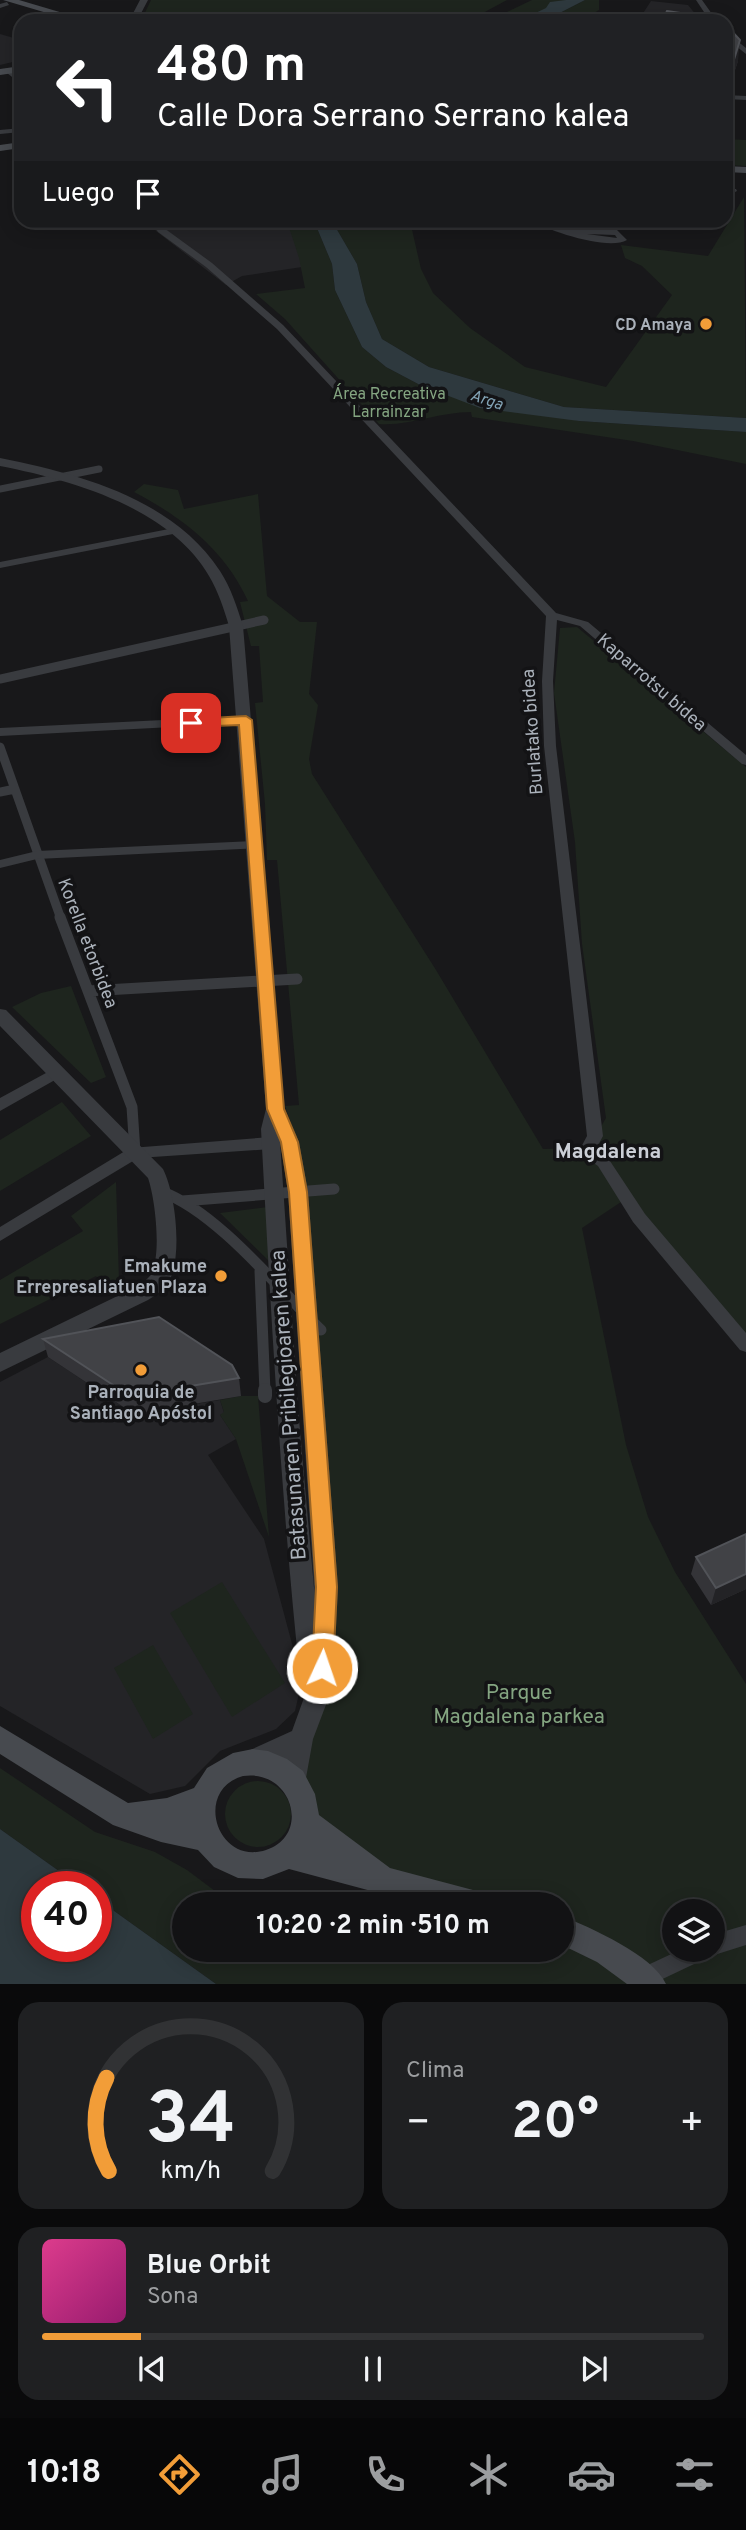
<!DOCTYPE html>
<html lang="es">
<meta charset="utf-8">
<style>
body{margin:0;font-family:Overpass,sans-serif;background:#1f2022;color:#f1f3f6;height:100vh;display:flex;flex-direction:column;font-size:26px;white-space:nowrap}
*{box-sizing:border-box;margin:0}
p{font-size:23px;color:#9c9ea0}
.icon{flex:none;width:38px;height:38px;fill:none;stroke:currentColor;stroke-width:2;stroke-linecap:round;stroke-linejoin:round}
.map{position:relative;height:1984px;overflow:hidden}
.panel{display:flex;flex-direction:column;gap:18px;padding:18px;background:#0a0a0b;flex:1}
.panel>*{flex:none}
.banner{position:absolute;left:14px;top:14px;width:719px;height:214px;border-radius:21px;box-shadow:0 4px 18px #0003,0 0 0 2px #313234;background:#202124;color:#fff;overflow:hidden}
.fabs{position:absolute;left:662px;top:1899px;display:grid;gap:14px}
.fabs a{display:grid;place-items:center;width:63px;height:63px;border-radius:50%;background:#121214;box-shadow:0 4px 18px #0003,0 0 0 2px #313234;font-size:35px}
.speed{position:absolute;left:21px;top:1871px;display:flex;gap:14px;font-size:35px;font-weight:700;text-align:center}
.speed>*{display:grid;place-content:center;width:91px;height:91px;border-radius:50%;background:#121214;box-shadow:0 4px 18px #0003,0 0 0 2px #313234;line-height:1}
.speed .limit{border:10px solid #d22;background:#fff;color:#111}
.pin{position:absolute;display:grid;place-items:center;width:60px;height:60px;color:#fff;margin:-30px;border-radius:14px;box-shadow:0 4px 10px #0006}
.me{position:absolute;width:77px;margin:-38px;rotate:3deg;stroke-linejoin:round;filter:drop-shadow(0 0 5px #0008)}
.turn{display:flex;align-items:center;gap:24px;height:147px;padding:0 28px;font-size:32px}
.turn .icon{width:91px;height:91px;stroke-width:2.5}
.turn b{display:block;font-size:49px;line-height:60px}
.then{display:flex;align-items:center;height:66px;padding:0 28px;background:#0003;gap:14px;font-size:26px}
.big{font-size:52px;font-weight:700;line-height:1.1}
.panel .card{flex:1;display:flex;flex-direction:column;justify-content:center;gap:10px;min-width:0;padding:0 24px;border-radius:21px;background:#1f2022}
.panel .dial{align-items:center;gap:0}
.dial svg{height:182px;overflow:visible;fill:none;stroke:#313234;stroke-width:7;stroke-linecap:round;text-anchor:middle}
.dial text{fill:#f1f3f6;stroke:none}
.song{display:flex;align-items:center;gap:21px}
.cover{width:84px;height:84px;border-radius:10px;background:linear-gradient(135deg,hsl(330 70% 55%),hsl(320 70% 35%))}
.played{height:7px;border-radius:4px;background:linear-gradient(90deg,#f29d38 15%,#313234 15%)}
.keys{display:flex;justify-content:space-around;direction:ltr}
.heat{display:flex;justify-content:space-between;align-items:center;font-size:38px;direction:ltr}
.panel .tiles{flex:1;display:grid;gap:18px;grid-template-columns:1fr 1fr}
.card:last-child{grid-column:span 2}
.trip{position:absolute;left:172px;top:1892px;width:402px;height:70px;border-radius:35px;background:#121214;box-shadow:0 4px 18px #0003,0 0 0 2px #313234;font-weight:700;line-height:70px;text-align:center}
.tabs{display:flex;height:112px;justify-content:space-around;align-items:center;background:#070708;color:#9c9ea0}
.tabs .icon{width:49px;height:49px}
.tabs .selected{color:#f29d38}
.tabs b{font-size:32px;color:#f1f3f6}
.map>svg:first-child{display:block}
</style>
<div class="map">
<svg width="746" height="1984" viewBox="0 0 746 1984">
<rect width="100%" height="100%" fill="#18181a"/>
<path fill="#242427" d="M651,1L688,5L701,21H638Z
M0,34L21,40V60L0,65Z
M149,221H290L302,267L242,276L226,285L156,231Z
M48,1357L134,1414L220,1400L224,1413L220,1415L236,1439L208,1455L264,1539L295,1655L300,1689L295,1711L276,1729L220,1751L185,1786L150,1794L0,1706V1382Z"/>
<path fill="#1e251e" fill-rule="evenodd" d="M151,0H507L468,21H141Z
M532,0H566L521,21H488Z
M585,0H599V10L580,21H544Z
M726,139L746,140V166L726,165Z
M744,197L746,418L564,407L429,367L382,339L366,302L357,264L332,221H410L421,269L433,293L470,328L525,367L606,387L672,295L642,266L625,258L621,245L708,256Z
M287,221H314L332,264L335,290L362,347L386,367L420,385L579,421L746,432V464L633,441L472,417L471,412C439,412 411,426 379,424L285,319L256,294L305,288L299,258Z
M144,484L178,490L184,509L258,494L267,596L300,622H317L309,694L318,705L309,759L312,774L436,970L543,1149L581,1148L591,1144L606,1118L582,944L575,842L554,693L560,628L577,627L746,767V1347L624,1200L582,1228L626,1445L648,1517L675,1572L746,1684V1984H216L96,1898V1886H80L0,1829V1768L95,1832L155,1852L187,1870L223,1897L285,1904H184V1950H562V1904H475L383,1880L304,1807L295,1780L322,1668L307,1205L300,1149L285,1106L299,1105L277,860H267L265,804L255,703L263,702L259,646H251L240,602L248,601C224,549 183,518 134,492ZM674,1911H712V1950H674Z
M71,986L106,1077L91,1083L12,1007L41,993Z
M62,1102L91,1136L0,1191V1140Z
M116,1182L119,1281L107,1292L96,1276L0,1324V1280L83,1231L71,1216Z
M268,1207L272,1264L220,1213Z
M241,1396H258L269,1537L236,1439L220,1415L224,1412L220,1400Z
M222,1582L285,1683L232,1717L170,1613Z
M153,1645L193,1714L153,1739L114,1668Z
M225 1814a33 33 0 1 1 66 0a33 33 0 1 1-66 0Z"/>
<path fill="#2e393e" d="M566,0H585L544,21H519L546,8L550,2Z
M314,221H332L357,264L366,302L382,339L429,367L564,407L746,418V432L579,421L480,408L420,385L386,367L362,347L335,290L332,264Z
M0,1829L80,1886H37V1946H96V1898L216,1984H0Z"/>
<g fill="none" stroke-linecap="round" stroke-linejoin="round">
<path stroke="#393b3f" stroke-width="7" d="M0,489L99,469"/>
<path stroke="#393b3f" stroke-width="9" d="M0,679L264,620
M0,747L61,919
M0,792L15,789"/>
<path stroke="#393b3f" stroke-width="11" d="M60,917L132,1107L135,1152
M88,991L297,979
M162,1192C216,1211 279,1289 321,1330
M182,1201L334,1189
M260,1271L265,1392"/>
<path stroke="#393b3f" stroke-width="14" d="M265,1390V1396"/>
<path fill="#393b3f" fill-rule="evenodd" d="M696,0H702L717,21H710Z
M7,2L9,5L0,8V4Z
M726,32L746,48V54L726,38Z
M7,69H13L21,78V84L7,73Z
M726,95L746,96V100L726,99Z
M21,128V132L0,134V130Z
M726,188L736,189L737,191L733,193L726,192Z
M150,220H159L164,228L212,263L283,325L556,613L588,622L746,755V765L742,764L580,626L557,620L553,681L556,746L603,1136L596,1149L608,1158L645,1214L746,1333V1352L740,1350L633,1222L598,1166L582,1155L579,1151L587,1136L544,746L542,681L546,616L277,329L206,267L158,232Z
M530,220H543L567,229L617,230L627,240C608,251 549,231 530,220ZM587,234L615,235L617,238Z
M174,528L178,529V533L0,568V562Z
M245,716L249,717L251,720L249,723L0,736V728Z
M254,841L259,842L260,845L259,848L37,859L0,868V860L37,851Z
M57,1067L62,1068L64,1072L62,1076L0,1111V1098Z
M271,1137L276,1139L279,1143L276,1147L271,1149L138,1158L0,1241V1227L130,1148Z
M746,1925V1945L711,1956L652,1984H636L633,1977L637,1970L680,1950H712V1935Z"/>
<path fill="#393b3f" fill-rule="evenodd" d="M140,0H148L137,21H129Z
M0,458C80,474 173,499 220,571C231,588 237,607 243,626L284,1109L299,1142L308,1192L338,1587L334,1668L327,1702L313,1739L304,1789L295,1792L286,1789L283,1780L286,1759L255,1773L246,1770L243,1761L246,1752L292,1731L305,1695L301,1687C281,1501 271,1315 261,1129L266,1109L229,626C224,609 218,591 209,576C170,508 72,480 0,466ZM280,1141L288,1192L315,1599L298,1408Z
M0,1009L6,1010L163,1169C176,1194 184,1263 166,1286C161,1292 154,1296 148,1300L0,1372V1353L134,1288C139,1284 148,1280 151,1274C162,1254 155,1198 148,1178L0,1026Z"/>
<path fill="#474a4f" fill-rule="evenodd" d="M3,0H19L90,21H74Z
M21,66V72L0,75V69Z
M21,142V148L0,151V145Z
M726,166L746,167V173L726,172Z
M0,1726L128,1803L167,1798L194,1788L207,1768L233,1753L253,1749L268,1751L287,1759L303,1771L315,1794L319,1815L390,1868L473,1890L483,1894L487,1904H420L289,1869L263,1879L238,1878L214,1867L198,1850L161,1842L113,1825L0,1754ZM243,1776C293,1769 311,1836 266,1850C217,1866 193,1790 243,1776Z
M562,1916C591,1928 653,1955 666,1984H627L597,1962L562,1945Z"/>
</g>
<path fill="#343438" d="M726,25L738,61L729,88H726Z
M43,1339L239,1378L241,1396L134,1414L48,1357Z
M746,1534V1589L711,1605L691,1574L696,1557Z"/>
<path fill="#232326" d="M740,40L738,61L729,88L732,66Z
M746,1574V1589L711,1605L716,1588Z"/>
<path fill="#414246" stroke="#515358" stroke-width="2" d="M667,11L720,19L722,21H662Z
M726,25L740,40L732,66H726Z
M159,1317L232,1365L239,1378L130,1396L43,1339Z
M746,1534V1574L716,1588L696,1557Z"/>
<path fill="#f29d38" stroke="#9d6624" stroke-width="2" d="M246,716L252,720L284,1109L298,1142L307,1192L337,1587L333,1668L330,1676L322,1679L315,1676L312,1668L316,1587L289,1192L281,1142L267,1109L239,725L191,727L184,723L191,719Z"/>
<g fill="#f29d38" stroke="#131315" stroke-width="2.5">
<circle cx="706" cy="324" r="7"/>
<circle cx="221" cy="1276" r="7"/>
<circle cx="141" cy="1370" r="7"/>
</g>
<g text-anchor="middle" stroke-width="7" stroke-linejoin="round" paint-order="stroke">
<g font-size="16" font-weight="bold" fill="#aab1ba" stroke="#131315" text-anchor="end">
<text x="692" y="330">CD Amaya</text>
</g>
<g font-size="16" fill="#84a581" stroke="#131315">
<text x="389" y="399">Área Recreativa<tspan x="389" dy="18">Larrainzar</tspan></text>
</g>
<g font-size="16" font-style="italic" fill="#82a3b5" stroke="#131315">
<text transform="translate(487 399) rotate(18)" y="6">Arga</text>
</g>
<g font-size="18" fill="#aab1ba" stroke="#131315">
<text transform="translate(652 682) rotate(41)" y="6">Kaparrotsu bidea</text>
<text transform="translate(532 732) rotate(-94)" y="6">Burlatako bidea</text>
<text transform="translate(88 943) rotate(69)" y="6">Korella etorbidea</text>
</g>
<g font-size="18" font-weight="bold" fill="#aab1ba" stroke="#131315" text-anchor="end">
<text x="207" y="1272">Emakume<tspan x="207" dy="21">Errepresaliatuen Plaza</tspan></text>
<text x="141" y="1398" text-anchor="middle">Parroquia de<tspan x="141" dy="21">Santiago Apóstol</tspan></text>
</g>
<g font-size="21" font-weight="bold" fill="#cbcfd6" stroke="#131315">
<text x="608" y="1158">Magdalena</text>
</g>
<g font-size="21" fill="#aab1ba" stroke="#131315">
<text transform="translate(288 1405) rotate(-94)" y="7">Batasunaren Pribilegioaren kalea</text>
</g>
<g font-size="21" fill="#84a581" stroke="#131315">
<text x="519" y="1699">Parque<tspan x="519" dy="24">Magdalena parkea</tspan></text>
</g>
</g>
</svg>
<div class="fabs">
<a><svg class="icon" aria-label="layers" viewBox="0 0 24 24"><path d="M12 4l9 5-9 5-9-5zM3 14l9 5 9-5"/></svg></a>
</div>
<div class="speed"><div class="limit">40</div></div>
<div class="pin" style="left:191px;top:723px;background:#d93025"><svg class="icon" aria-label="arrive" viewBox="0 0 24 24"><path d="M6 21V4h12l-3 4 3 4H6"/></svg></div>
<svg class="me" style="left:322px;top:1668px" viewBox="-20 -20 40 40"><circle r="17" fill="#f29d38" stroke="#fff" stroke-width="3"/><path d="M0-11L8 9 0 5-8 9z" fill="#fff"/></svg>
<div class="trip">10:20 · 2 min · 510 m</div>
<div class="banner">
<div class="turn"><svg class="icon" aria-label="left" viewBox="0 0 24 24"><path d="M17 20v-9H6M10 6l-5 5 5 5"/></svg><div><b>480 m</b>Calle Dora Serrano Serrano kalea</div></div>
<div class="then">Luego<svg class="icon" aria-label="arrive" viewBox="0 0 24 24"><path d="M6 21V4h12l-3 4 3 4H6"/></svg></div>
</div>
</div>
<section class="panel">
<div class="tiles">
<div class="card dial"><svg viewBox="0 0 100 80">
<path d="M14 69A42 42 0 1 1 86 69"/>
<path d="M14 69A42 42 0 0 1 13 28" stroke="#f29d38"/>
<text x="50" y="56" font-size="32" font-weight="700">34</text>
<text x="50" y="72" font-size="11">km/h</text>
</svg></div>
<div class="card"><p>Clima</p>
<div class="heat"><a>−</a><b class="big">20°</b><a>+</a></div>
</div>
<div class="card">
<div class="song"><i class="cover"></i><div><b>Blue Orbit</b><p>Sona</p></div></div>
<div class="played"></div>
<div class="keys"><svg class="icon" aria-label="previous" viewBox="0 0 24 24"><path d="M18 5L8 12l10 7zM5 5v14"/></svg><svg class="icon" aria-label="pause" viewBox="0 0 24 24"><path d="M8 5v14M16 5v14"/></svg><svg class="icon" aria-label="next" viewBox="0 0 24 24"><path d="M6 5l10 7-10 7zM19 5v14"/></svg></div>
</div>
</div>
</section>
<nav class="tabs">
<b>10:18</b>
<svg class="icon selected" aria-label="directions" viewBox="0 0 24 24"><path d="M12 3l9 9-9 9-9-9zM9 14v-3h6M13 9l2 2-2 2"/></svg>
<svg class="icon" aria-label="music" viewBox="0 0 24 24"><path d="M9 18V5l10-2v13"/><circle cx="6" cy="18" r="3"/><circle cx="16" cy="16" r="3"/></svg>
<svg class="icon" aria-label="phone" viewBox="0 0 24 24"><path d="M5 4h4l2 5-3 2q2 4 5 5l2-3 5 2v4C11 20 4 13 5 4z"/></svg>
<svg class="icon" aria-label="climate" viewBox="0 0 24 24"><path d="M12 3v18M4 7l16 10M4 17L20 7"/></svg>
<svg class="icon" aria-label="car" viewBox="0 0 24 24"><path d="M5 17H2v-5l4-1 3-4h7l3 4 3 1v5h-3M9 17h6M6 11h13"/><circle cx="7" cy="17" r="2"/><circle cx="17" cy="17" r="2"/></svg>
<svg class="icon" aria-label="filters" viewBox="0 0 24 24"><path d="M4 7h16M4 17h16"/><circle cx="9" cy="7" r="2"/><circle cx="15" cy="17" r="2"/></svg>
</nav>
